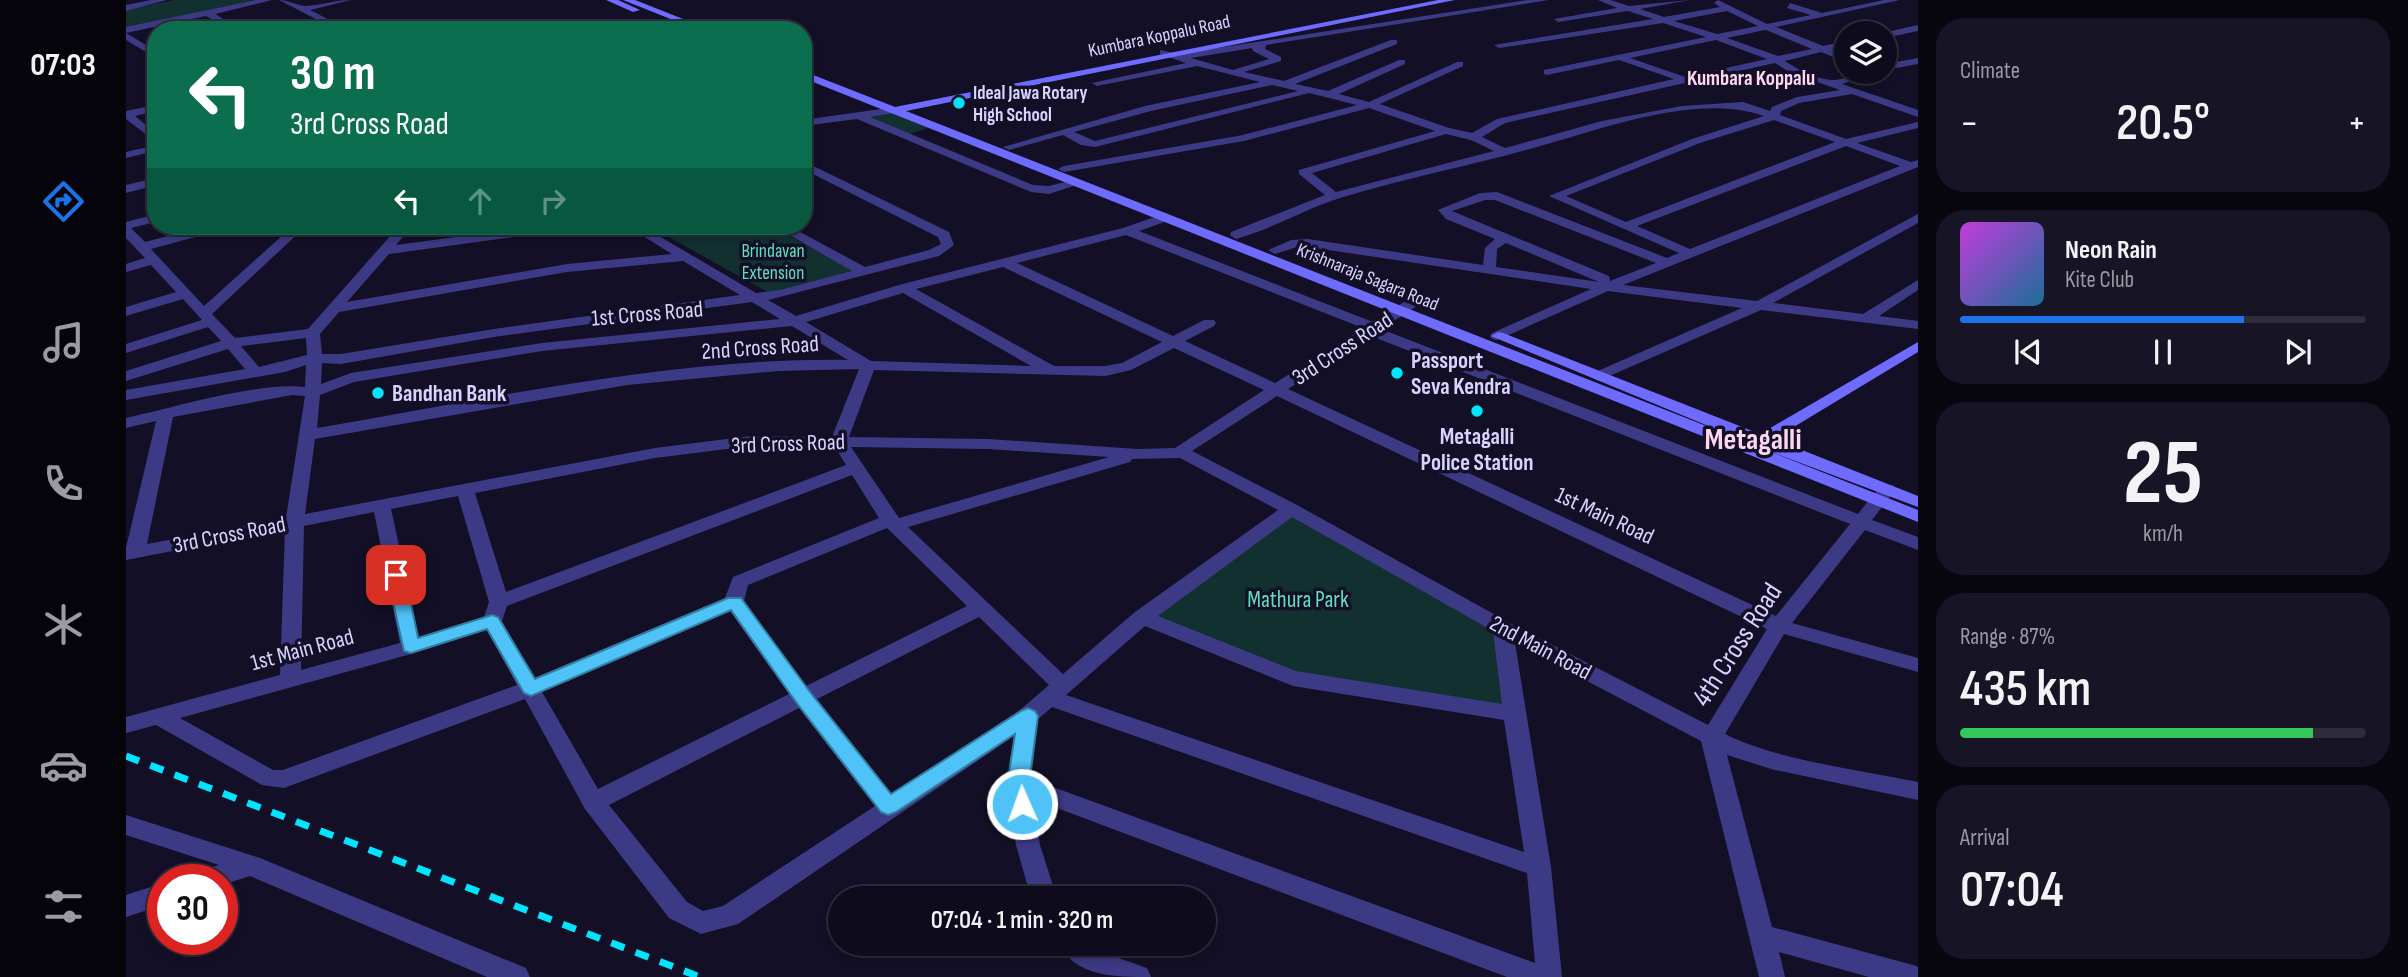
<!DOCTYPE html>
<meta charset="utf-8">
<style>
body{margin:0;font-family:"Sofia Sans Condensed",sans-serif;background:#171425;color:#f1f3f6;height:100vh;display:flex;flex-direction:column;font-size:26px;white-space:nowrap}
*{box-sizing:border-box;margin:0}
p{font-size:23px;color:#9b9ba3}
.icon{flex:none;width:38px;height:38px;fill:none;stroke:currentColor;stroke-width:2;stroke-linecap:round;stroke-linejoin:round}
.map{position:relative;flex:1;overflow:hidden}
.panel{display:flex;flex-direction:column;gap:18px;padding:18px;background:#08060f;width:490px}
.panel>*{flex:none}
.top-card{position:absolute;left:21px;top:21px;width:665px;height:214px;border-radius:28px;box-shadow:0 4px 10px #0003,0 0 0 2px #2e2b3b;background:#0b6e4f;color:#fff;overflow:hidden}
.fabs{position:absolute;left:1708px;top:21px;display:grid;gap:14px}
.fabs a{display:grid;place-items:center;width:63px;height:63px;border-radius:50%;background:#0e0b1c;box-shadow:0 4px 10px #0003,0 0 0 2px #2e2b3b;font-size:35px}
.speed{position:absolute;left:21px;top:864px;display:flex;gap:14px;font-size:35px;font-weight:700;text-align:center}
.speed>*{display:grid;place-content:center;width:91px;height:91px;border-radius:50%;background:#0e0b1c;box-shadow:0 4px 10px #0003,0 0 0 2px #2e2b3b;line-height:1}
.speed .limit{border:10px solid #d22;background:#fff;color:#111}
.pin{position:absolute;display:grid;place-items:center;width:60px;height:60px;color:#fff;margin:-30px;border-radius:14px;box-shadow:0 4px 10px #0006}
.me{position:absolute;width:77px;margin:-38px;rotate:358deg;stroke-linejoin:round;filter:drop-shadow(0 0 5px #0008)}
.turn{display:flex;align-items:center;gap:24px;height:147px;padding:0 28px;font-size:32px}
.turn .icon{width:91px;height:91px;stroke-width:2.5}
.turn b{display:block;font-size:49px;line-height:60px}
.lanes{display:flex;align-items:center;height:66px;padding:0 28px;background:#0003;justify-content:center;gap:35px;direction:ltr}
.lanes .off{opacity:.35}
.big{font-size:52px;font-weight:600;line-height:1.1}
.panel .widget{flex:1;display:flex;flex-direction:column;justify-content:center;gap:10px;min-width:0;padding:0 24px;border-radius:28px;background:#171425}
.panel .dial{align-items:center;gap:0}
.dial b{font-size:91px;line-height:1}
.song{display:flex;align-items:center;gap:21px}
.cover{width:84px;height:84px;border-radius:10px;background:linear-gradient(135deg,hsl(290 70% 55%),hsl(200 70% 35%))}
.played{height:7px;border-radius:4px;background:linear-gradient(90deg,#1a73e8 70%,#2e2b3b 70%)}
.keys{display:flex;justify-content:space-around;direction:ltr}
.heat{display:flex;justify-content:space-between;align-items:center;font-size:38px;direction:ltr}
.charge{height:10px;border-radius:5px;background:linear-gradient(90deg,#34c759 87%,#2e2b3b 0)}
.trip{position:absolute;left:702px;top:886px;width:388px;height:70px;border-radius:35px;background:#0e0b1c;box-shadow:0 4px 10px #0003,0 0 0 2px #2e2b3b;font-weight:600;line-height:70px;text-align:center}
main{display:flex;flex:1;min-height:0}
.tabs{display:flex;flex-direction:column;width:126px;justify-content:space-around;align-items:center;background:#06040b;color:#9b9ba3}
.tabs .icon{width:49px;height:49px}
.tabs .selected{color:#1a73e8}
.tabs b{font-size:32px;color:#f1f3f6}
.map>svg:first-child{display:block}
</style>
<main>
<nav class="tabs">
<b>07:03</b>
<svg class="icon selected" aria-label="directions" viewBox="0 0 24 24"><path d="M12 3l9 9-9 9-9-9zM9 14v-3h6M13 9l2 2-2 2"/></svg>
<svg class="icon" aria-label="music" viewBox="0 0 24 24"><path d="M9 18V5l10-2v13"/><circle cx="6" cy="18" r="3"/><circle cx="16" cy="16" r="3"/></svg>
<svg class="icon" aria-label="phone" viewBox="0 0 24 24"><path d="M5 4h4l2 5-3 2q2 4 5 5l2-3 5 2v4C11 20 4 13 5 4z"/></svg>
<svg class="icon" aria-label="climate" viewBox="0 0 24 24"><path d="M12 3v18M4 7l16 10M4 17L20 7"/></svg>
<svg class="icon" aria-label="car" viewBox="0 0 24 24"><path d="M5 17H2v-5l4-1 3-4h7l3 4 3 1v5h-3M9 17h6M6 11h13"/><circle cx="7" cy="17" r="2"/><circle cx="17" cy="17" r="2"/></svg>
<svg class="icon" aria-label="filters" viewBox="0 0 24 24"><path d="M4 7h16M4 17h16"/><circle cx="9" cy="7" r="2"/><circle cx="15" cy="17" r="2"/></svg>
</nav>
<div class="map">
<svg width="1792" height="977" viewBox="0 0 1792 977">
<rect width="100%" height="100%" fill="#130f26"/>
<path fill="#12302f" d="M48,0H130L0,28V10Z
M764,112L802,128L781,135L739,118Z
M523,226H646L730,272L645,294Z
M1165,509L1377,628L1388,714L1167,678L1016,617Z"/>
<g fill="none" stroke-linecap="round" stroke-linejoin="round">
<path fill="#3d3a85" fill-rule="evenodd" d="M25,0H41L0,11V5Z
M130,0H146L89,14L116,30H105L80,16L0,33V27Z
M153,0C163,0 171,6 180,6C195,5 209,0 225,0L184,10L223,30H211Z
M1401,0H1423L1140,45L1139,49L1155,57V61L1118,72L1158,81L1265,40H1271V44L1169,84L1202,91L1273,60H1279V64L1213,94L1243,102L1331,62H1337V66L1254,104L1323,128L1346,133L1371,119L1548,79L1493,60L1421,75L1418,74V70L1580,37L1537,23L1373,48L1368,45L1527,19L1502,11L1432,22L1428,19L1491,8L1472,0H1484L1503,6L1564,0L1514,9L1538,17L1594,7L1588,3L1592,0L1641,24L1685,15L1661,8L1664,3L1696,13L1758,0H1774L1650,27L1697,46L1720,41V47L1706,50L1720,56V62L1695,52L1659,61C1671,69 1690,79 1705,80C1717,81 1734,72 1749,72L1716,84L1792,110V117L1726,94L1673,103L1655,111L1654,115L1720,139L1792,122V128L1731,143L1785,162L1792,160V167L1497,285L1631,301L1792,214V223L1647,303L1737,314L1792,280V290L1753,316L1792,321V329L1635,310L1472,381L1464,376L1467,373L1616,308L1482,291L1371,340L1366,339L1364,336L1366,333L1465,289L1182,247H1171L1149,254L1142,250L1165,240L1182,239L1357,265L1359,248L1369,239L1320,219L1312,210L1354,193L1371,192L1541,258L1553,253L1423,196L1566,139L1638,116C1569,91 1468,132 1400,150C1338,167 1275,179 1214,198C1179,209 1146,229 1110,239L1104,235L1105,232L1199,195L1173,174V170L1309,131L1243,108L1118,141L938,172L932,169L938,166L1117,135L1231,105L1183,93L969,147L955,145L937,135L883,150L877,147L1019,106L1134,82L1071,66L971,86L966,83L1060,63L1034,54V50L1053,54ZM1601,11L1632,26L1591,34L1548,21ZM1639,30H1640L1686,49L1652,56L1601,38ZM1590,40L1641,59L1559,77L1504,58ZM1126,48L1127,51L1143,59L1107,70L1065,58ZM1649,63L1663,72L1714,90L1671,97L1646,107L1644,111L1617,102L1556,106L1476,121L1379,148L1356,137L1379,123ZM1146,85L1172,91L969,141L948,132L1025,111ZM1648,120L1709,142L1500,222L1440,196L1574,143ZM1320,134L1345,140L1368,151L1210,192L1186,173ZM1720,146L1774,166L1564,249L1511,226ZM1359,200H1369L1530,263L1484,281L1483,276L1326,211ZM1380,243L1473,282L1370,267L1371,249Z
M561,19L565,22L564,24L539,30H523Z
M1792,25V31L1759,38V33H1756Z
M0,33L30,51V58L0,40Z
M1792,58V64L1759,70V64Z
M30,105V111L9,116L30,133V142L0,119V111Z
M769,107L774,110L773,112L744,117L907,185L923,186L951,179L957,183L923,194L905,192L731,119L677,126V120Z
M30,145V151L0,158V152Z
M677,161L823,232L828,245L813,256L642,300L670,316L773,285L997,228L1040,213L1046,217L1044,220L1013,231L1247,322L1281,300H1291V306L1255,329L1732,514L1755,485H1767L1770,489L1746,520L1792,537V550L1739,530L1666,623L1792,658V672L1658,634L1599,734C1651,760 1733,770 1792,782V800L1645,769L1601,755L1646,927L1787,965L1792,967V977H1743L1653,952L1659,977H1633L1575,741L1389,643L1425,867L1436,977H1381L907,799L914,845L931,898H905L890,845L881,784L888,736L612,924L575,934L543,918L459,809L399,699L158,788L136,785L30,725L0,733V717L154,675L159,529L0,560V548L30,421L0,428V418C49,407 131,382 179,387L180,365L159,372L0,400V390L119,369L102,349L0,381V371L95,341L82,327L0,353V344L76,320L57,299L0,316V307L50,292L25,265L0,272V264L19,258L0,238V222L30,214V222L5,228L19,242L81,226H101L99,229L25,249L78,306L167,226H180L86,314L109,338L182,329L273,226H286L270,245L412,226H444L438,230L263,254L221,302L441,264L546,254L501,226H516L630,293L654,290L726,271L648,226H663L739,267L803,250L815,244L812,237L677,169ZM1000,235L1237,328L1149,383L1059,341L1088,326L1090,323L1088,320H1078L1047,336L891,263ZM557,261L614,295L368,329L215,354H196L194,334L213,312L441,272ZM877,267L1036,342L996,363L979,366H928L790,289ZM777,293L905,366L745,361L680,322ZM626,302L654,319L416,343L225,373L195,384L196,363L215,364L368,337ZM666,326L722,360C546,357 364,399 191,428L194,395L228,382L416,351ZM1245,336L1724,524L1650,616L1162,389ZM180,338L181,355L133,367L115,346ZM1048,348L1138,390L1049,448L1012,449L862,439L723,437L748,370L979,376L1005,370ZM733,369L706,437L625,436L529,448L179,514L189,439L501,385L652,371ZM166,395L179,396L160,518L21,544L47,417ZM1151,396L1641,629L1582,725L1384,623L1171,505L1066,451ZM625,446L709,447L720,465L380,592L349,493L529,458ZM725,447L862,449L983,457L773,518ZM1054,458L1152,510L1009,612L937,674L782,527L1004,462L1006,459ZM726,475L753,518L607,577L599,598L408,678L376,621L381,606ZM332,496L363,602L358,617L293,637L265,509ZM248,512L274,643L175,670L178,526ZM1166,517L1367,631L1376,704L1170,671L1032,616ZM761,528L841,606L680,686L618,601L622,585ZM604,611L663,694L472,789L416,692ZM853,617L923,685L894,710L766,794L691,699ZM1019,626L1167,686L1378,720L1398,852L940,695ZM361,630L391,685L157,770H147L54,718L285,654ZM926,707L1401,873L1409,963L905,779L912,719ZM673,708L749,806L597,906L577,911L561,902L483,805Z
M30,178V185L0,193V185Z
M0,815L134,858L400,968L404,977H361L124,876L96,885V880H67L70,872L93,865L0,835Z
M37,883V905L0,917V895Z
M932,943H960L964,948L1021,968L1025,977C988,977 950,977 932,943Z"/>
<path fill="#6f6bff" fill-rule="evenodd" d="M480,0H492L514,10L507,12Z
M497,0H509L585,30H572Z
M1312,0H1329L780,111L1621,442L1365,336L1372,332L1377,333L1634,434L1792,342V352L1648,439L1792,496V507L1635,448L1792,510V522L677,78V71L769,107Z"/>
<path stroke="#00e5ff" stroke-width="7" stroke-dasharray="14 12" stroke-linecap="butt" d="M0,756L574,977"/>
</g>
<path fill="#4fc3f7" stroke="#337fa1" stroke-width="2" d="M270,569L279,575L292,638L366,615L372,617L409,679L602,598H615L684,692L765,794L895,711L902,708L909,711L912,716L903,784L907,804L904,811L896,813L888,811C877,788 886,758 889,734L770,812L762,815L755,812L670,702L605,610L405,696L398,693L361,629L285,653L278,651L261,575Z"/>
<g fill="#00e5ff" stroke="#130f26" stroke-width="2.5">
<circle cx="833" cy="103" r="7"/>
<circle cx="1271" cy="373" r="7"/>
<circle cx="252" cy="393" r="7"/>
<circle cx="1351" cy="411" r="7"/>
</g>
<g text-anchor="middle" stroke-width="7" stroke-linejoin="round" paint-order="stroke">
<g font-size="19" fill="#d9d4ff" stroke="#130f26">
<text transform="translate(1033 35) rotate(-12)" y="7">Kumbara Koppalu Road</text>
<text transform="translate(1242 276) rotate(22)" y="7">Krishnaraja Sagara Road</text>
</g>
<g font-size="19" font-weight="bold" fill="#d9d4ff" stroke="#130f26" text-anchor="start">
<text x="847" y="99">Ideal Jawa Rotary<tspan x="847" dy="22">High School</tspan></text>
</g>
<g font-size="19" fill="#5fe0c0" stroke="#130f26">
<text x="647" y="257">Brindavan<tspan x="647" dy="22">Extension</tspan></text>
</g>
<g font-size="21" font-weight="bold" fill="#ffd6f0" stroke="#130f26">
<text x="1625" y="85">Kumbara Koppalu</text>
</g>
<g font-size="23" fill="#d9d4ff" stroke="#130f26">
<text transform="translate(521 313) rotate(-5)" y="8">1st Cross Road</text>
<text transform="translate(634 347) rotate(-4)" y="8">2nd Cross Road</text>
<text transform="translate(1216 348) rotate(-33)" y="8">3rd Cross Road</text>
<text transform="translate(662 443) rotate(-2)" y="8">3rd Cross Road</text>
<text transform="translate(1479 515) rotate(25)" y="8">1st Main Road</text>
<text transform="translate(103 534) rotate(-11)" y="8">3rd Cross Road</text>
<text transform="translate(1415 647) rotate(28)" y="8">2nd Main Road</text>
<text transform="translate(176 649) rotate(-15)" y="8">1st Main Road</text>
</g>
<g font-size="23" font-weight="bold" fill="#d9d4ff" stroke="#130f26" text-anchor="start">
<text x="1285" y="368">Passport<tspan x="1285" dy="26">Seva Kendra</tspan></text>
<text x="266" y="401">Bandhan Bank</text>
<text x="1351" y="444" text-anchor="middle">Metagalli<tspan x="1351" dy="26">Police Station</tspan></text>
</g>
<g font-size="23" fill="#5fe0c0" stroke="#130f26">
<text x="1172" y="607">Mathura Park</text>
</g>
<g font-size="28" fill="#d9d4ff" stroke="#130f26">
<text transform="translate(1610 644) rotate(-57)" y="10">4th Cross Road</text>
</g>
<g font-size="30" font-weight="bold" fill="#ffd6f0" stroke="#130f26">
<text x="1627" y="449">Metagalli</text>
</g>
</g>
</svg>
<div class="fabs">
<a><svg class="icon" aria-label="layers" viewBox="0 0 24 24"><path d="M12 4l9 5-9 5-9-5zM3 14l9 5 9-5"/></svg></a>
</div>
<div class="speed"><div class="limit">30</div></div>
<div class="pin" style="left:270px;top:575px;background:#d93025"><svg class="icon" aria-label="arrive" viewBox="0 0 24 24"><path d="M6 21V4h12l-3 4 3 4H6"/></svg></div>
<svg class="me" style="left:896px;top:804px" viewBox="-20 -20 40 40"><circle r="17" fill="#4fc3f7" stroke="#fff" stroke-width="3"/><path d="M0-11L8 9 0 5-8 9z" fill="#fff"/></svg>
<div class="trip">07:04 · 1 min · 320 m</div>
<div class="top-card">
<div class="turn"><svg class="icon" aria-label="left" viewBox="0 0 24 24"><path d="M17 20v-9H6M10 6l-5 5 5 5"/></svg><div><b>30 m</b>3rd Cross Road</div></div>
<div class="lanes"><svg class="icon" aria-label="left" viewBox="0 0 24 24"><path d="M17 20v-9H6M10 6l-5 5 5 5"/></svg><svg class="icon off" aria-label="ahead" viewBox="0 0 24 24"><path d="M12 20V5M6 11l6-6 6 6"/></svg><svg class="icon off" aria-label="right" viewBox="0 0 24 24"><path d="M7 20v-9h11M14 6l5 5-5 5"/></svg></div>
</div>
</div>
<section class="panel">
<div class="widget"><p>Climate</p>
<div class="heat"><a>−</a><b class="big">20.5°</b><a>+</a></div>
</div>
<div class="widget">
<div class="song"><i class="cover"></i><div><b>Neon Rain</b><p>Kite Club</p></div></div>
<div class="played"></div>
<div class="keys"><svg class="icon" aria-label="previous" viewBox="0 0 24 24"><path d="M18 5L8 12l10 7zM5 5v14"/></svg><svg class="icon" aria-label="pause" viewBox="0 0 24 24"><path d="M8 5v14M16 5v14"/></svg><svg class="icon" aria-label="next" viewBox="0 0 24 24"><path d="M6 5l10 7-10 7zM19 5v14"/></svg></div>
</div>
<div class="widget dial"><b>25</b><p>km/h</p></div>
<div class="widget"><p>Range · 87%</p><b class="big">435 km</b><div class="charge"></div></div>
<div class="widget"><p>Arrival</p><b class="big">07:04</b></div>
</section>
</main>
